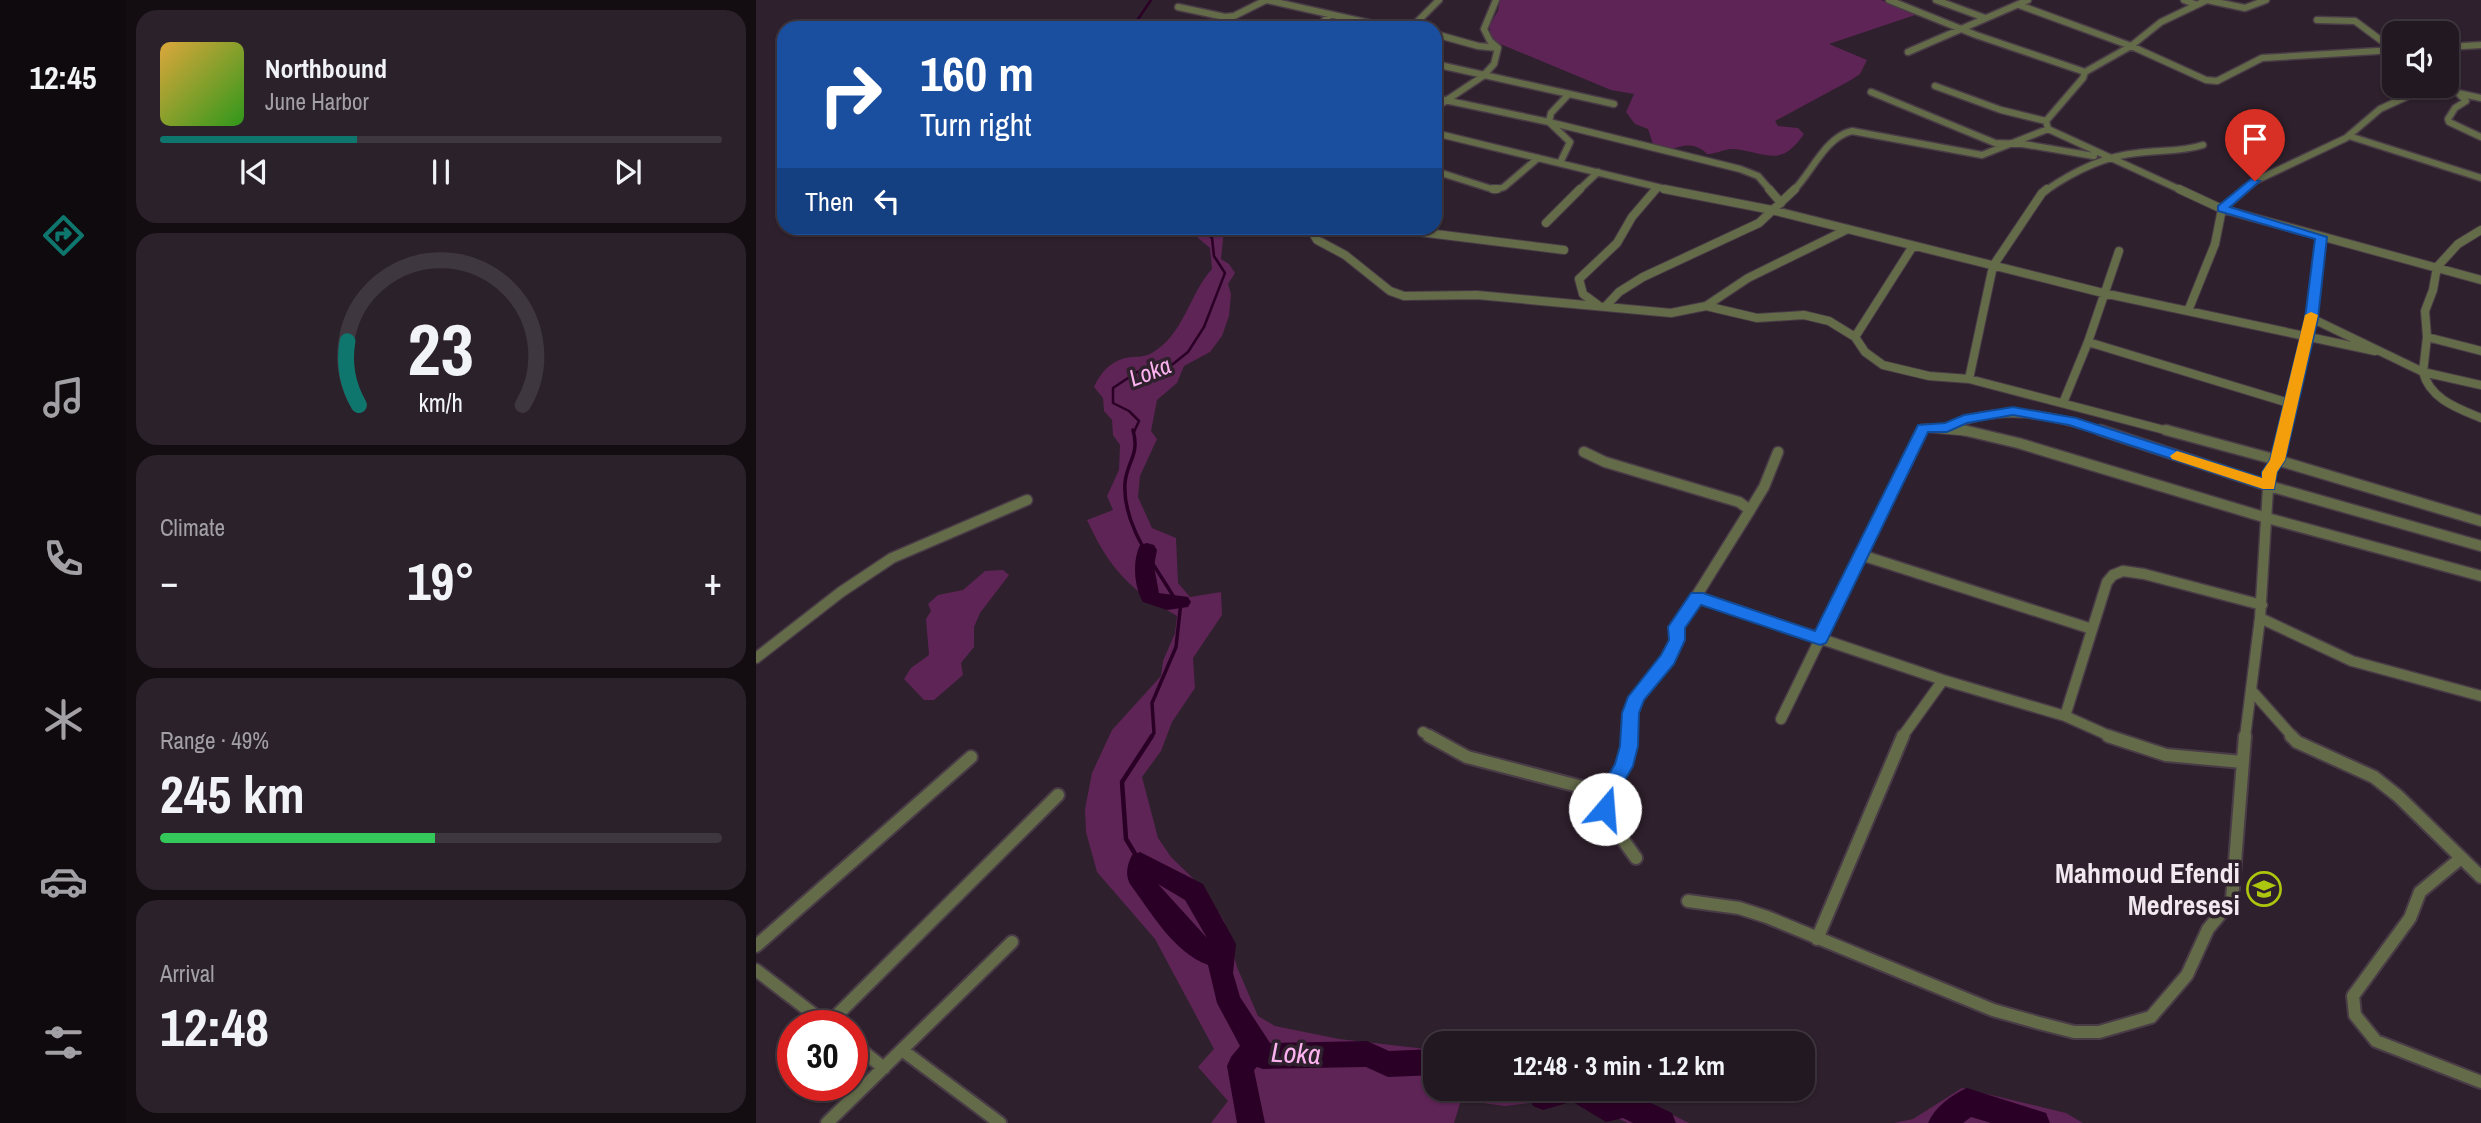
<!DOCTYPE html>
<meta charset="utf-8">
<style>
body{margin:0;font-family:"Archivo Narrow",sans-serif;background:#2a212a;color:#f1f3f6;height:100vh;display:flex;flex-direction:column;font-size:26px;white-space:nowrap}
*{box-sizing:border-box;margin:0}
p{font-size:23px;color:#a2a0a5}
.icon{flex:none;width:38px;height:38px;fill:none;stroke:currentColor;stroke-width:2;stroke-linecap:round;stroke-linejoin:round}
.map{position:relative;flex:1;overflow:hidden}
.panel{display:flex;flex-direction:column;gap:10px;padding:10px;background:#130d12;width:630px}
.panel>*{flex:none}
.top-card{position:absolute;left:21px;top:21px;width:665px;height:214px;border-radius:21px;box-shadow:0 2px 5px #0004,0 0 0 2px #3f373f;background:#1a4fa0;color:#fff;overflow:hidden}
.tools{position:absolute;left:1626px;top:21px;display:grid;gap:14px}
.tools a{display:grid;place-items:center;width:77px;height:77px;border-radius:14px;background:#221821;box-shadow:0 2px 5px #0004,0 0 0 2px #3f373f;font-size:35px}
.speed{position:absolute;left:21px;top:1010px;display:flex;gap:14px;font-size:35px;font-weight:700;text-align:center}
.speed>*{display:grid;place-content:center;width:91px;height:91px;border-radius:50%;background:#221821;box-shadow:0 2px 5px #0004,0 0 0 2px #3f373f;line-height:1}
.speed .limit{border:10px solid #d22;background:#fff;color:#111}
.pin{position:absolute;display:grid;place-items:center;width:60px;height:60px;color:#fff;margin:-72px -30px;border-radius:50% 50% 50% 0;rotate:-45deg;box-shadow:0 0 7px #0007}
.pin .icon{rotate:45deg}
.me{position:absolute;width:77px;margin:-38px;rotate:18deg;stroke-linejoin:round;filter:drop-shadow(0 0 5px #0008)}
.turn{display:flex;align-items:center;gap:24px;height:147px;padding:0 28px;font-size:32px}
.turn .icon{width:91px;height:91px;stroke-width:2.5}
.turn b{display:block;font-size:49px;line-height:60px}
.then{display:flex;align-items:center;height:66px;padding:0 28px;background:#0003;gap:14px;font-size:26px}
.big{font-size:52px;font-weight:800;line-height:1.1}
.panel .card{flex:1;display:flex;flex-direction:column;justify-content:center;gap:10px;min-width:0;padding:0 24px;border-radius:21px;background:#2a212a}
.panel .dial{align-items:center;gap:0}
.dial svg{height:182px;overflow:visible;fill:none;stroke:#3f373f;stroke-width:7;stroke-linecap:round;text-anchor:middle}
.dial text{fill:#f1f3f6;stroke:none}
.song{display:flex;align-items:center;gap:21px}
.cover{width:84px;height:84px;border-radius:10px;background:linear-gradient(135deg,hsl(40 70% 55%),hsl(110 70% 35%))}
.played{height:7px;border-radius:4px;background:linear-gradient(90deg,#0f766e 35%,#3f373f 35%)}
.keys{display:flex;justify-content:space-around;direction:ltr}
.heat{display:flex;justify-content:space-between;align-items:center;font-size:38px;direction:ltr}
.charge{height:10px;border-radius:5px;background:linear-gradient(90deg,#34c759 49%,#3f373f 0)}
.trip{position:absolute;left:667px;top:1031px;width:392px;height:70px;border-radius:21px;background:#221821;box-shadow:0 2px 5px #0004,0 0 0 2px #3f373f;font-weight:800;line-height:70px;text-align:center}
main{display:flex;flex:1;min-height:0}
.menu{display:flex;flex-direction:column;width:126px;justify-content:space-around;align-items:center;background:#0e0a0d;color:#a2a0a5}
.menu .icon{width:49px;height:49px}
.menu .on{color:#0f766e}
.menu b{font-size:32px;color:#f1f3f6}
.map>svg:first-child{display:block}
</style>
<main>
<nav class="menu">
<b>12:45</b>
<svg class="icon on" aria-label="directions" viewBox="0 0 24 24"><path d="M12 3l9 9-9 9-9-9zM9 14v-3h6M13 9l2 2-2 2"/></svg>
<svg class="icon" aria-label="music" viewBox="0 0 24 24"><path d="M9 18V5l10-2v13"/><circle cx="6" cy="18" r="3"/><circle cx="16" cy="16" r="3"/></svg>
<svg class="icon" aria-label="phone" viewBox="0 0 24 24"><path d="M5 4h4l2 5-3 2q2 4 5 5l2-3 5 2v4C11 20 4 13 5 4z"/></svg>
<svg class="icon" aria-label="climate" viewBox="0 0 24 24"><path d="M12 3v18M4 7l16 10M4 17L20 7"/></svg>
<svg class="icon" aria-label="car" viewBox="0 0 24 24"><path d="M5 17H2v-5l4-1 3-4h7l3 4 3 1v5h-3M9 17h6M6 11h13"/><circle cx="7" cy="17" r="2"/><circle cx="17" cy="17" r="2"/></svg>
<svg class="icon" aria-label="filters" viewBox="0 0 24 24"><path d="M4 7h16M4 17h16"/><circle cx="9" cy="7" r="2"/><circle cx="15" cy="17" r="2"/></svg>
</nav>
<section class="panel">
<div class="card">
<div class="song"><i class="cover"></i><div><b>Northbound</b><p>June Harbor</p></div></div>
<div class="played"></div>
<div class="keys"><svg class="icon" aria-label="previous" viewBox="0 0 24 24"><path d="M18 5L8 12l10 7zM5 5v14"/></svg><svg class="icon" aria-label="pause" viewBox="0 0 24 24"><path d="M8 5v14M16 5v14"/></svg><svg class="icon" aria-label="next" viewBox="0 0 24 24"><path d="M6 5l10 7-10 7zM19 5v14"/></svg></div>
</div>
<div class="card dial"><svg viewBox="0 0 100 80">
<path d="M14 69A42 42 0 1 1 86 69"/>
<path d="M14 69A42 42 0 0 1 9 41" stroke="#0f766e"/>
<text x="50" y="56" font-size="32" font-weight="700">23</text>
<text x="50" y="72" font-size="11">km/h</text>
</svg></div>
<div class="card"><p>Climate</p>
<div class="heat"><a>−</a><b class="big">19°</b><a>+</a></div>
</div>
<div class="card"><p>Range · 49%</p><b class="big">245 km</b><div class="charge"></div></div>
<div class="card"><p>Arrival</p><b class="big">12:48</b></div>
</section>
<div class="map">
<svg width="1725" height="1123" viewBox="0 0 1725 1123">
<rect width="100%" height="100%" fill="#2e202c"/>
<path fill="#5e2456" d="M744,0H1125L1162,14L1073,44L1111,60L1104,74L1095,80L1019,121L1022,126L1042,128L1048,134C1024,168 1013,153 978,149C970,148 961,154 951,154C940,143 928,144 915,150L897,144L892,129L879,124L870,112L878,94L855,90L737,41L733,26L742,11Z
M362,228H464L468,230L465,259L473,264L479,273L472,284L475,294L473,316L466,336L454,352L428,366L421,383L401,400L395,431L401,439L384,476L382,497L396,528L420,538L422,583L434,597L465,592L466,615L437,658L439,688L416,722L405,751L386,777L402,838L415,857L447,888L468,921L481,967L502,1016L519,1026L583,1039L679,1050V1088L864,1089L933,1123H872L814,1098L749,1106L705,1100L698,1123H455L472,1101L442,1067L458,1049L399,939L341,872L330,832L329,809L336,773L356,730L405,676L407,661L419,633L421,616C410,609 398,604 387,595C359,573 346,552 331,520L357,510L351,496L363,470L364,445L357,435L356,420L348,411L347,398L338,387C344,373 354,362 369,358C378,356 388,358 396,353C429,333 433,294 456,269L454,248L441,237L431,234H410Z
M247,570L253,575L224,613L218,627V647L205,663L207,675L178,700H168L148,679L155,668L173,655L170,619L175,611L172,604L182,595L207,590L229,571Z
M1206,1088L1310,1113L1327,1123H1138L1157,1119Z"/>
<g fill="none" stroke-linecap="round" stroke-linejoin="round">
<path stroke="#2b0026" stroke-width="2.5" d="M376,28L395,0
M378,432L383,421L373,411L357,403V388L381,372L412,368L432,352L448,327L469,273L458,256L456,238L444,228H405"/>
<path stroke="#2b0026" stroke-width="3.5" d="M377,430C384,455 371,461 369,483C366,525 399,565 419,599L425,602L420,647L396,703L398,733L395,737"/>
<path stroke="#2b0026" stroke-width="4.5" d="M384,862L370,839L366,782L396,736"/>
<path fill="#2b0026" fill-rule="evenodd" d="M391,543L398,545L401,550L398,566L403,593L432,597L435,602L432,607L411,610L387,602C378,587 376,561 384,545Z
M384,852L447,884L480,944L477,973L484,997L514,1043L611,1041L633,1051L679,1049V1075L632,1077L610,1067L507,1069L501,1067L498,1070L509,1123H481L471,1066L475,1057L484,1046L461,1003L452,965C417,952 395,912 374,884C369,874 371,865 376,855ZM402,884L429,900L451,938Z
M769,1088H845L853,1094L868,1090L916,1113L920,1123H877L867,1118L850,1122L812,1099L811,1103L787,1110L777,1106Z
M1211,1088L1290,1113L1294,1123H1235L1215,1117L1207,1123H1172C1179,1107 1195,1095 1211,1088Z"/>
<g stroke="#493c47" stroke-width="9">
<path id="minor-far3" d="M511,0L635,28
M740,0L728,29L734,41L742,48
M1133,0L1220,35L1329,72
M1180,0L1229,18
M1428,0L1441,5
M1451,0L1489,8L1510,0
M1263,5L1375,46L1450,80L1461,81L1506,58L1638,50
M422,7L469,17L478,16L510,0
M1561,20L1599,21L1638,50
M561,28L574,15
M655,28L683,0
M679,34L722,46L742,48
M1690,47L1725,45
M1152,52L1272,0
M679,64L858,104
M1179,86L1245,110L1290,121
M1682,86L1702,93L1710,101L1699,108L1692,119L1693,122L1725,137
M1115,92L1239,143L1267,144L1338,156
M1702,93L1725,98
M679,98L793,122L984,169L1002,176L1015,191
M679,108L727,76L738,64L742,48
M679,133L918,191
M1593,136L1725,178
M804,163L814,142L793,122L795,113L812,95
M679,171L739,190L748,187L782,158
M822,191L842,172
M898,191L901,188
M1037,191C1055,174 1069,137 1096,131L1226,155L1292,129
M1289,191C1315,173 1348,156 1381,153C1403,150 1425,152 1447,145
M1427,191L1292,129L1290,121L1327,78L1329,72L1375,46L1405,22L1451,0
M1487,191L1499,181L1590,138L1624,109L1674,86"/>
</g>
<g stroke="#493c47" stroke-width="10">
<path id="minor-far2" d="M737,189H741
M908,189L1016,210L1347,293L1619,351
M1013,189L1025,203
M1423,189L1466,209L1725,280
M790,223L824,189
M554,228L561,240L589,255L634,291L648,296L721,295L915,313L950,306L1001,318L1048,315L1073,321L1099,337L1109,352L1127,365L1173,376L1213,379L1416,432
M631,228L808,250
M1725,230L1702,244L1681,267L1677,290L1669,311L1671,337L1667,372L1725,385
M842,305L827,294L823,279L861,243L876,217L900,189
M850,306L863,292L887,277L1003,223L1039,189
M950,306L992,278L1090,230
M1432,311L1459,244L1466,209L1489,189
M1555,318L1667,372C1674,399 1701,408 1725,418
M1099,337L1157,246
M1671,337L1725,351
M1332,342L1536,404
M1213,379L1237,266L1286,193L1291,189
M1307,403L1332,342L1363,251
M1191,428C1243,402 1297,415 1349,432
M1165,432L1170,428L1214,432
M1528,432L1555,318L1565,237"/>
</g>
<g stroke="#493c47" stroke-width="13">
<path id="minor-far1" d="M1207,430L1262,443L1511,518L1725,576
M1344,430L1513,486L1725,546
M1410,430L1521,460L1725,521
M828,452L849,462L983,502L994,510L921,627C921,654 903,664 890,685C879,702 875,717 873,737
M994,510L1008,487L1022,452
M1105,555L1336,629
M941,597L1187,680L1309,716L1356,737
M1504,618L1596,661L1725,696
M0,658L85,592L136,558L271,500
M1496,691L1537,737
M1309,716L1351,582L1357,575L1367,571L1388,574L1506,605
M1025,719L1166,430
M667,732L676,737
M1146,737L1187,680
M1489,737L1504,618L1513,472L1521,460L1528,430"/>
</g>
<g stroke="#493c47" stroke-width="16">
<path id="minor" d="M673,736L711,757L826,787L850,809
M874,736L868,766L849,796L855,823L880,858
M1352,736L1410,755L1486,762
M1535,736L1541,742L1618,777L1642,796L1725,877
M826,787L840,786L857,780
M1705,858L1664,892L1654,918L1597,996L1599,1015L1620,1041L1725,1082
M932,901L983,908L1011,917L1237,1010L1283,1023L1318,1032H1343L1395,1017L1431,975L1452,929L1476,900L1489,736
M1061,939L1147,736
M0,946L215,757
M0,970L73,1026
M72,1024L302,795
M96,1043L128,1068
M146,1050L244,1123
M71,1123L256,942"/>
</g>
<use href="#minor-far3" stroke="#646b49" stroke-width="6"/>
<use href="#minor-far2" stroke="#646b49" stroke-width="8"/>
<use href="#minor-far1" stroke="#646b49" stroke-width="10"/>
<use href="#minor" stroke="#646b49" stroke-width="12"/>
</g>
<path fill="#1a73e8" stroke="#114b97" stroke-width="2" d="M1495,179L1504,181L1474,207L1571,237L1562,318L1529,460L1521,472L1518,489H1507L1313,425L1257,415L1211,423L1191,432H1172L1070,643L1064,645L945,605L929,628V640L918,664L888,700L883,713L882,746L877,766L859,797L856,815L849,817L843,815L840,796L859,764L864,746L866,713L872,697L905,655L913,640L912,627L935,593H947L1059,631L1162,425L1189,423L1208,415L1257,407L1320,418L1506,478V472L1514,460L1549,318L1559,239L1462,211V206Z"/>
<path fill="#f59e0b" d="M1555,312L1562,315L1529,460L1521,472L1518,489H1507L1416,459L1414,456L1421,451L1506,478V472L1514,460L1549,315Z"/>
<defs>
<g id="school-ring" transform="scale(1.75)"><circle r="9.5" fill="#2e202c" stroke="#adc60e" stroke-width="1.5"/><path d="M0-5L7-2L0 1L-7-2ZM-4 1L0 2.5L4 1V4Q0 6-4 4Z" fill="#adc60e"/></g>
</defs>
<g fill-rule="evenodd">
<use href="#school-ring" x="1508" y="889"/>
</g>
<g text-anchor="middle" stroke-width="7" stroke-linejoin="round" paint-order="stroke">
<g font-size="24" font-style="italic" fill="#feb3f1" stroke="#2e202c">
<text transform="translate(394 372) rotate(-21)" y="8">Loka</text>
</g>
<g font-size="28" font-weight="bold" fill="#f2e8f0" stroke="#2e202c" text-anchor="end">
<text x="1484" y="883">Mahmoud Efendi<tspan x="1484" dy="32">Medresesi</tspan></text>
</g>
<g font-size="28" font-style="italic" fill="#feb3f1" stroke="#2e202c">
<text transform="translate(540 1053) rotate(3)" y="10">Loka</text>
</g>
</g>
</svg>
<div class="tools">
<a><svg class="icon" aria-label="sound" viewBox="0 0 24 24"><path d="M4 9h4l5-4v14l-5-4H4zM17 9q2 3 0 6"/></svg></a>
</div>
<div class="speed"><div class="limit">30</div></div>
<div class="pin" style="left:1499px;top:181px;background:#d93025"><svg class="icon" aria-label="arrive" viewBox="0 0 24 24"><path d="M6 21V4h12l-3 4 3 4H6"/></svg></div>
<svg class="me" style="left:849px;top:809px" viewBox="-20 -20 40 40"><circle r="19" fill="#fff"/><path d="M0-13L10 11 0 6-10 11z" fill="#1a73e8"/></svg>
<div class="trip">12:48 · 3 min · 1.2 km</div>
<div class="top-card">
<div class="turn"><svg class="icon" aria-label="right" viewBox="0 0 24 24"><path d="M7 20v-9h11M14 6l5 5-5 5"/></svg><div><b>160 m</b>Turn right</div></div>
<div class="then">Then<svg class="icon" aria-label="left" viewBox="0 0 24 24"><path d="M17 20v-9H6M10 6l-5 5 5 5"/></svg></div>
</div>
</div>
</main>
